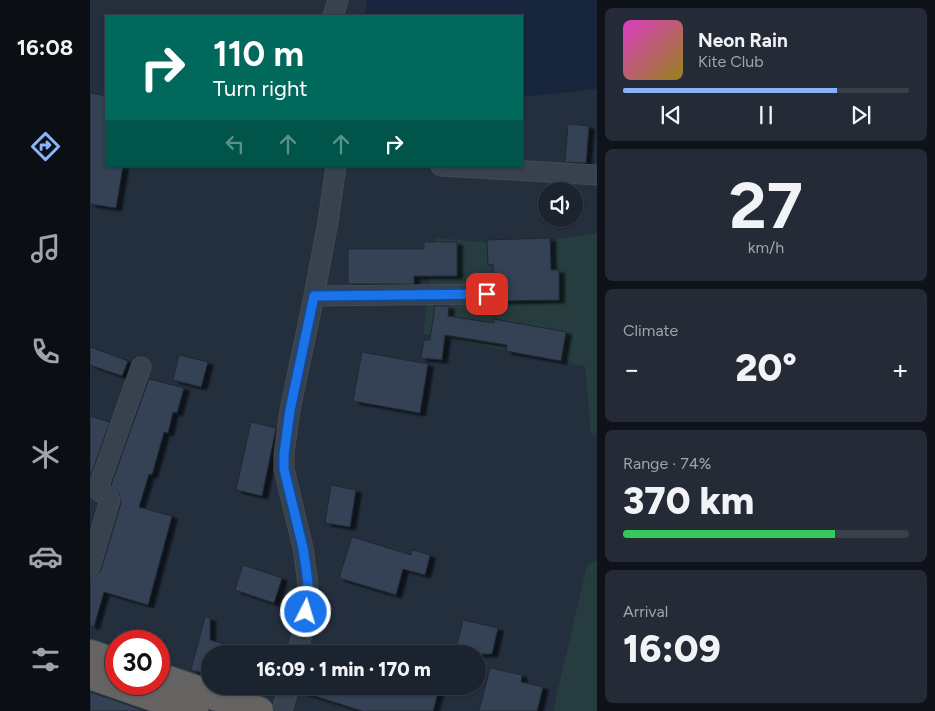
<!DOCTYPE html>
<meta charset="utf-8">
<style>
body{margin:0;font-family:Figtree,sans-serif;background:#242b36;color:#f1f3f6;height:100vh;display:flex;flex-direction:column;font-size:19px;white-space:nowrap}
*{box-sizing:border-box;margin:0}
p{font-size:16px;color:#a0a4aa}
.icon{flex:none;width:28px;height:28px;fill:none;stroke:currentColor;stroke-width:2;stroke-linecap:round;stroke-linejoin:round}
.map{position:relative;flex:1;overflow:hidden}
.details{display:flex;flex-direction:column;gap:8px;padding:8px;background:#0f1319;width:338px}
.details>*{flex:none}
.hud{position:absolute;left:15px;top:15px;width:418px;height:152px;border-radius:0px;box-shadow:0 1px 4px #0004,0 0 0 1px #39404a;background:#00695c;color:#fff;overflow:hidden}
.buttons{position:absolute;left:448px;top:182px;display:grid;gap:10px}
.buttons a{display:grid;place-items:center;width:45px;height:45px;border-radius:50%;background:#1b232e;box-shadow:0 1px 4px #0004,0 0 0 1px #39404a;font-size:25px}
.speed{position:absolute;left:15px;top:630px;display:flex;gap:10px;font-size:25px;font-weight:700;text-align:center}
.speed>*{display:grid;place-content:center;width:65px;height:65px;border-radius:50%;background:#1b232e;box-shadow:0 1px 4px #0004,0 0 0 1px #39404a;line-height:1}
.speed .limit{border:8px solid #d22;background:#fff;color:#111}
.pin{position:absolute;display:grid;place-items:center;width:42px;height:42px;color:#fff;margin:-21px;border-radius:10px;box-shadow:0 2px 8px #0006}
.me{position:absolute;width:55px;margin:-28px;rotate:5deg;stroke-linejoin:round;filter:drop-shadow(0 0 4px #0008)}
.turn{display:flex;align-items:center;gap:18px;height:105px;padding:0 25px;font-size:22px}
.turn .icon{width:65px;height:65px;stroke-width:2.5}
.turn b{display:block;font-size:35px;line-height:42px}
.lanes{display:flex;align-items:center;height:48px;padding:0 25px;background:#0003;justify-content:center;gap:25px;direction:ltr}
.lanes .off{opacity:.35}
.big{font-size:38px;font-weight:800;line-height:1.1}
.details .tile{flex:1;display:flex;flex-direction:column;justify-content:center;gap:8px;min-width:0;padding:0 18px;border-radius:8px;background:#242b36}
.details .dial{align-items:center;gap:0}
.dial b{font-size:65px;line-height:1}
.song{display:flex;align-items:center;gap:15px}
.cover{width:60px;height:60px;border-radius:8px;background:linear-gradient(135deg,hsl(310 70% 55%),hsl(50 70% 35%))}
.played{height:5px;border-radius:2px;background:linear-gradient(90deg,#8ab4f8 75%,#39404a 75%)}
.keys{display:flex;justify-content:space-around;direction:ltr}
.heat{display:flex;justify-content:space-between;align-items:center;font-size:28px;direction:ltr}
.charge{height:8px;border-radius:4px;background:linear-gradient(90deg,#34c759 74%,#39404a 0)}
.trip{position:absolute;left:111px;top:645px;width:285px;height:50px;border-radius:25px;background:#1b232e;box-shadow:0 1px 4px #0004,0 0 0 1px #39404a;font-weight:800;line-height:50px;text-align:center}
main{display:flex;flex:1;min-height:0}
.tabs{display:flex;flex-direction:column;width:90px;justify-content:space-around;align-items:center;background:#0b0e12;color:#a0a4aa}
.tabs .icon{width:35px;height:35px}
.tabs .selected{color:#8ab4f8}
.tabs b{font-size:22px;color:#f1f3f6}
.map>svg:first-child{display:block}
</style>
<main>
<nav class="tabs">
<b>16:08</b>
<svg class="icon selected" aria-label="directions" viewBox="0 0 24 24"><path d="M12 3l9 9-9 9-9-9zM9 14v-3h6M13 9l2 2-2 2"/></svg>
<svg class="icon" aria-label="music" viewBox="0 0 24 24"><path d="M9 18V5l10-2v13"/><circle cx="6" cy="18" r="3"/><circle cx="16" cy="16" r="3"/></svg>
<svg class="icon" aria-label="phone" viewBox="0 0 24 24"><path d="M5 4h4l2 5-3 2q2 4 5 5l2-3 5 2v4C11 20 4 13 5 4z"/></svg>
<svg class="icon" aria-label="climate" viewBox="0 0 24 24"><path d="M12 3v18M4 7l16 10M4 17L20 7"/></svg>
<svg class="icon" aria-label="car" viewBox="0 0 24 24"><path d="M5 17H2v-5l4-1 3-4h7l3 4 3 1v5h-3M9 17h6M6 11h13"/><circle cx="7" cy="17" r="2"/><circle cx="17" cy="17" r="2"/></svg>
<svg class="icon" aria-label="filters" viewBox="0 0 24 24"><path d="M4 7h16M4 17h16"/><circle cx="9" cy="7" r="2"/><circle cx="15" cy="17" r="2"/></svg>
</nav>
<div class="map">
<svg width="508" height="711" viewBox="0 0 508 711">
<defs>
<filter id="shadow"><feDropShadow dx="5.5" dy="3" stdDeviation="1" flood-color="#0009"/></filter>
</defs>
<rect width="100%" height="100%" fill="#242f3e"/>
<path fill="#263c3f" d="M507,233V432L501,434L495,366L333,334L345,238L428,245Z
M507,561V711H463L497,565Z"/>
<path fill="#17263c" d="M277,0H507V89L433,97L431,95V16H274Z"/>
<path fill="#364354" stroke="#1f2835" filter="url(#shadow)" d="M0,93L16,96V166H33L26,208L0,204Z
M478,124L499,126L496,163L475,162Z
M460,238L461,270H469V300L405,301L407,299L408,293L407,289L403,285V264L398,265L397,240Z
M334,242H367V276H324V284H258V249H334Z
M345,306H359L358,316L404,323V319L476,332L471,361L416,351L417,345L355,335L352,360L331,358L334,340H340Z
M0,347L38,361L32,376L0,365Z
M272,352L338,364L330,413L263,401Z
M89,355L118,362L111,387L83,380Z
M59,379L94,388L87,413L83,412L78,433L74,432L62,475L59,474L49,507L82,516L58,605L14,592L4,626H0V578L7,575L11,570L31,503L29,493L21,485Z
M0,416L20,422L0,477Z
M161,422L186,428L172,496L146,490Z
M241,485L266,490L260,527L235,523Z
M262,537L321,555L323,550L340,555L335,575L313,569L306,595L249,578Z
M153,565L192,578L184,603L145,590Z
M115,617L120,618V640L154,649L153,654H120V675L101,670Z
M373,620L408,628L402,654H365Z
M400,668L432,675L431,682L453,687L447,711H389Z
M210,686H350L343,711H272L209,691Z
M0,692L56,711H0Z"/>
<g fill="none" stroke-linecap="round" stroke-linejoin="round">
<g stroke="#414a57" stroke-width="21">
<path id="minor" d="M243,16L248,0
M351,166L508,175
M224,296L397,294
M0,567L20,500C18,495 15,494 10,492L8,488L51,367
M207,654L215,623L218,584L213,548L194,469V454L200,410L224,296L238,222L246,166
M192,711L199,686"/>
</g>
<g stroke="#434c59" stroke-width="30">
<path id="trunk" d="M0,654L26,663
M0,675L104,711
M69,677L169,711"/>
</g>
<use href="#minor" stroke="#38414e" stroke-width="19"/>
<use href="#trunk" stroke="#656462" stroke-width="28"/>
</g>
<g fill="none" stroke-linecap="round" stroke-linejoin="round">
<g stroke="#114b97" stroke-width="12">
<path id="route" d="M216,612L218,584L216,568L213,548L194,469V454L200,410L224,296L397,294"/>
</g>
<use href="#route" stroke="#1a73e8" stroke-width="9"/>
</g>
</svg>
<div class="buttons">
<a><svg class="icon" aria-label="sound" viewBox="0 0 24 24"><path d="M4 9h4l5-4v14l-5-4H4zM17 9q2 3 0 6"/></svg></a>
</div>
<div class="speed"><div class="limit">30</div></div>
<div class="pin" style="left:397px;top:294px;background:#d93025"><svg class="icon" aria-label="arrive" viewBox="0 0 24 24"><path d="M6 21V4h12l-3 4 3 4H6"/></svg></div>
<svg class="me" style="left:216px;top:612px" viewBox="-20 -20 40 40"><circle r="17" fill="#1a73e8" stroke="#fff" stroke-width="3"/><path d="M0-11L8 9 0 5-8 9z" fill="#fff"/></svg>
<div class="trip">16:09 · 1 min · 170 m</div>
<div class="hud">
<div class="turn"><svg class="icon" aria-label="right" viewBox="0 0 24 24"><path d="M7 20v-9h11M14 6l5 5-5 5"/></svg><div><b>110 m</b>Turn right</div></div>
<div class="lanes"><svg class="icon off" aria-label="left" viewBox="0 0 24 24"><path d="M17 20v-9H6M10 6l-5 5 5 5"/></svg><svg class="icon off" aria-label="ahead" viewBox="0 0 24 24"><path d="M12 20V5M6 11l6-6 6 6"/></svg><svg class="icon off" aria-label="ahead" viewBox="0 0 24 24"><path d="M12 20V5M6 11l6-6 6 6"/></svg><svg class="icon" aria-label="right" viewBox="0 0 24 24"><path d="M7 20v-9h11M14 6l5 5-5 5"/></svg></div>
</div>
</div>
<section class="details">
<div class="tile">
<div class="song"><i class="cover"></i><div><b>Neon Rain</b><p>Kite Club</p></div></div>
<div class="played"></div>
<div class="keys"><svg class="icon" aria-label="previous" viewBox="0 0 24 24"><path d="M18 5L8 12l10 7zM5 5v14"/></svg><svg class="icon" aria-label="pause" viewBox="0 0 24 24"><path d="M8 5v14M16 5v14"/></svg><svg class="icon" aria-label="next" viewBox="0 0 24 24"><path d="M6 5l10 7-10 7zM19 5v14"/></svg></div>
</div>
<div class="tile dial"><b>27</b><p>km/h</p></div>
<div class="tile"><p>Climate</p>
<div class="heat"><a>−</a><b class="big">20°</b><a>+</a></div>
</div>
<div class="tile"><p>Range · 74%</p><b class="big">370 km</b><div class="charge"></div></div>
<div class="tile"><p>Arrival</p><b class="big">16:09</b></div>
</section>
</main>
